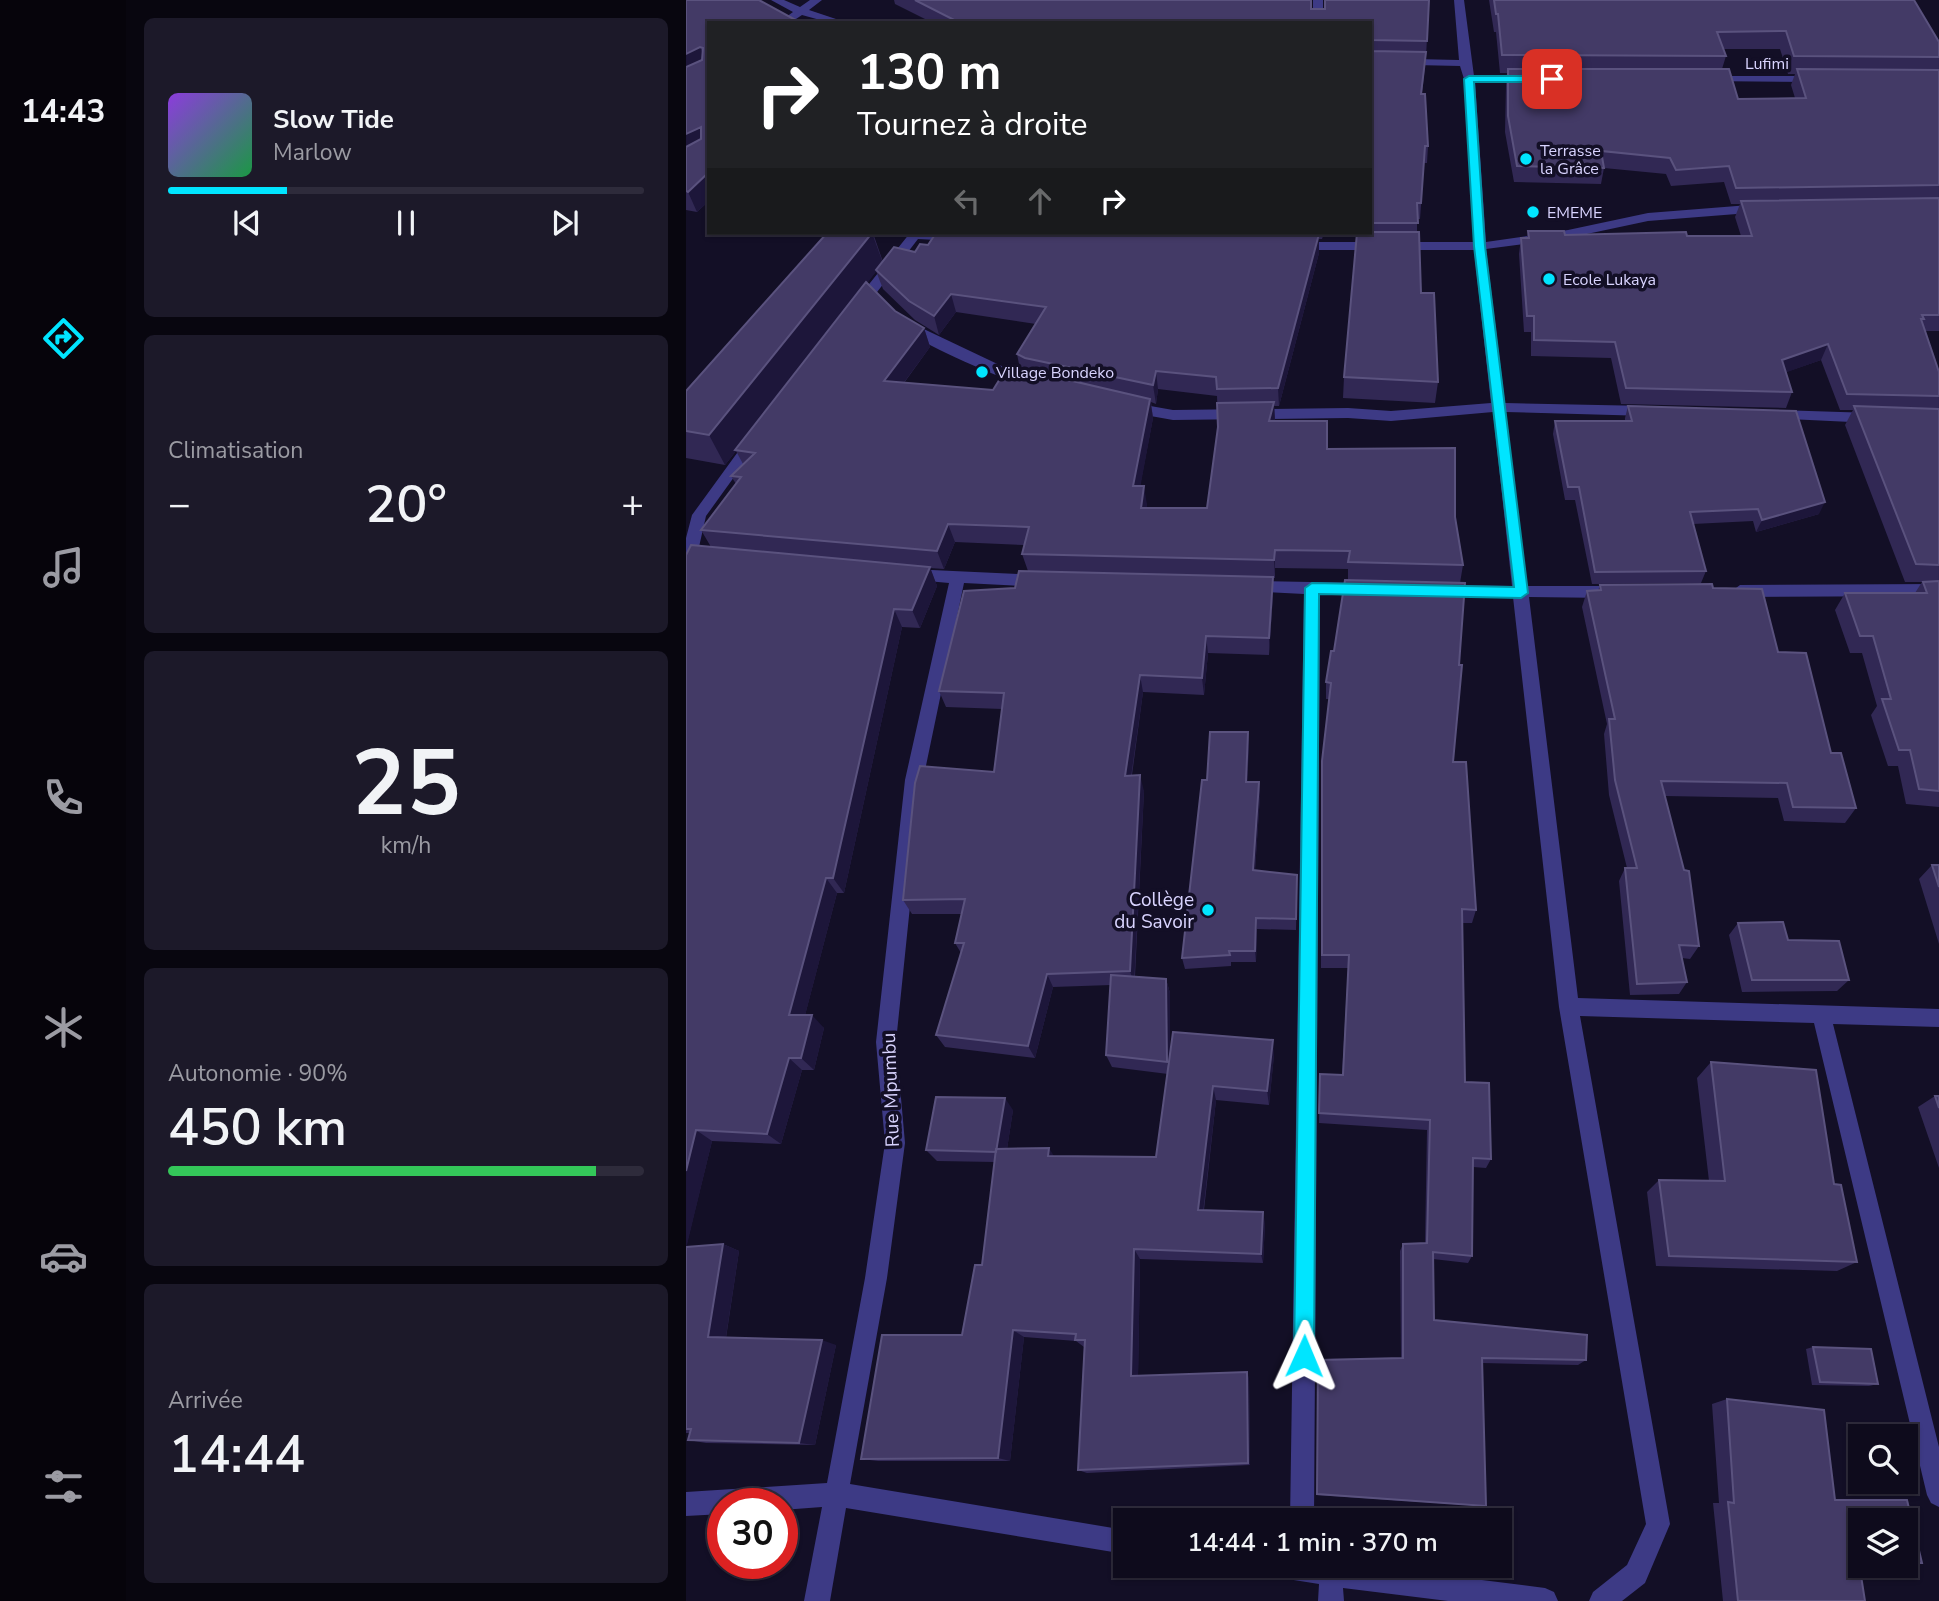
<!DOCTYPE html>
<html lang="fr">
<meta charset="utf-8">
<style>
body{margin:0;font-family:"Nunito Sans",sans-serif;background:#1c1929;color:#f1f3f6;height:100vh;display:flex;flex-direction:column;font-size:26px;white-space:nowrap}
*{box-sizing:border-box;margin:0}
p{font-size:23px;color:#9b9ba3}
.icon{flex:none;width:38px;height:38px;fill:none;stroke:currentColor;stroke-width:2;stroke-linecap:round;stroke-linejoin:round}
.map{position:relative;flex:1;overflow:hidden}
.drawer{display:flex;flex-direction:column;gap:18px;padding:18px;background:#08060f;width:560px}
.drawer>*{flex:none}
.hud{position:absolute;left:21px;top:21px;width:665px;height:214px;border-radius:0px;box-shadow:0 2px 5px #0004,0 0 0 2px #2e2b3b;background:#202124;color:#fff;overflow:hidden}
.controls{position:absolute;left:1162px;top:1424px;display:grid;gap:14px}
.controls a{display:grid;place-items:center;width:70px;height:70px;border-radius:0px;background:#0e0b1c;box-shadow:0 2px 5px #0004,0 0 0 2px #2e2b3b;font-size:35px}
.speed{position:absolute;left:21px;top:1488px;display:flex;gap:14px;font-size:35px;font-weight:700;text-align:center}
.speed>*{display:grid;place-content:center;width:91px;height:91px;border-radius:50%;background:#0e0b1c;box-shadow:0 2px 5px #0004,0 0 0 2px #2e2b3b;line-height:1}
.speed .limit{border:10px solid #d22;background:#fff;color:#111}
.pin{position:absolute;display:grid;place-items:center;width:60px;height:60px;color:#fff;margin:-30px;border-radius:14px;box-shadow:0 4px 10px #0006}
.me{position:absolute;width:77px;margin:-38px;rotate:1deg;stroke-linejoin:round;filter:drop-shadow(0 0 5px #0008)}
.turn{display:flex;align-items:center;gap:24px;height:147px;padding:0 35px;font-size:32px}
.turn .icon{width:91px;height:91px;stroke-width:2.5}
.turn b{display:block;font-size:49px;line-height:60px}
.lanes{display:flex;align-items:center;height:66px;padding:0 35px;background:#0003;justify-content:center;gap:35px;direction:ltr}
.lanes .off{opacity:.35}
.big{font-size:52px;font-weight:600;line-height:1.1}
.drawer .card{flex:1;display:flex;flex-direction:column;justify-content:center;gap:10px;min-width:0;padding:0 24px;border-radius:10px;background:#1c1929}
.drawer .dial{align-items:center;gap:0}
.dial b{font-size:91px;line-height:1}
.song{display:flex;align-items:center;gap:21px}
.cover{width:84px;height:84px;border-radius:10px;background:linear-gradient(135deg,hsl(270 70% 55%),hsl(140 70% 35%))}
.played{height:7px;border-radius:4px;background:linear-gradient(90deg,#00e5ff 25%,#2e2b3b 25%)}
.keys{display:flex;justify-content:space-around;direction:ltr}
.heat{display:flex;justify-content:space-between;align-items:center;font-size:38px;direction:ltr}
.charge{height:10px;border-radius:5px;background:linear-gradient(90deg,#34c759 90%,#2e2b3b 0)}
.trip{position:absolute;left:427px;top:1508px;width:399px;height:70px;border-radius:0px;background:#0e0b1c;box-shadow:0 2px 5px #0004,0 0 0 2px #2e2b3b;font-weight:600;line-height:70px;text-align:center}
main{display:flex;flex:1;min-height:0}
.menu{display:flex;flex-direction:column;width:126px;justify-content:space-around;align-items:center;background:#06040b;color:#9b9ba3}
.menu .icon{width:49px;height:49px}
.menu .current{color:#00e5ff}
.menu b{font-size:32px;color:#f1f3f6}
.map>svg:first-child{display:block}
</style>
<main>
<nav class="menu">
<b>14:43</b>
<svg class="icon current" aria-label="directions" viewBox="0 0 24 24"><path d="M12 3l9 9-9 9-9-9zM9 14v-3h6M13 9l2 2-2 2"/></svg>
<svg class="icon" aria-label="music" viewBox="0 0 24 24"><path d="M9 18V5l10-2v13"/><circle cx="6" cy="18" r="3"/><circle cx="16" cy="16" r="3"/></svg>
<svg class="icon" aria-label="phone" viewBox="0 0 24 24"><path d="M5 4h4l2 5-3 2q2 4 5 5l2-3 5 2v4C11 20 4 13 5 4z"/></svg>
<svg class="icon" aria-label="climate" viewBox="0 0 24 24"><path d="M12 3v18M4 7l16 10M4 17L20 7"/></svg>
<svg class="icon" aria-label="car" viewBox="0 0 24 24"><path d="M5 17H2v-5l4-1 3-4h7l3 4 3 1v5h-3M9 17h6M6 11h13"/><circle cx="7" cy="17" r="2"/><circle cx="17" cy="17" r="2"/></svg>
<svg class="icon" aria-label="filters" viewBox="0 0 24 24"><path d="M4 7h16M4 17h16"/><circle cx="9" cy="7" r="2"/><circle cx="15" cy="17" r="2"/></svg>
</nav>
<section class="drawer">
<div class="card">
<div class="song"><i class="cover"></i><div><b>Slow Tide</b><p>Marlow</p></div></div>
<div class="played"></div>
<div class="keys"><svg class="icon" aria-label="previous" viewBox="0 0 24 24"><path d="M18 5L8 12l10 7zM5 5v14"/></svg><svg class="icon" aria-label="pause" viewBox="0 0 24 24"><path d="M8 5v14M16 5v14"/></svg><svg class="icon" aria-label="next" viewBox="0 0 24 24"><path d="M6 5l10 7-10 7zM19 5v14"/></svg></div>
</div>
<div class="card"><p>Climatisation</p>
<div class="heat"><a>−</a><b class="big">20°</b><a>+</a></div>
</div>
<div class="card dial"><b>25</b><p>km/h</p></div>
<div class="card"><p>Autonomie · 90%</p><b class="big">450 km</b><div class="charge"></div></div>
<div class="card"><p>Arrivée</p><b class="big">14:44</b></div>
</section>
<div class="map">
<svg width="1253" height="1601" viewBox="0 0 1253 1601">
<rect width="100%" height="100%" fill="#130f26"/>
<g fill="none" stroke-linecap="round" stroke-linejoin="round">
<path fill="#3d3a85" fill-rule="evenodd" d="M85,0H98L114,7L124,0H136L123,10L162,23H145L116,15L104,23H92L107,12Z
M627,0H637V23H627Z
M768,0H778L788,76H844L849,79L844,82H789L800,242L882,230L962,213L1076,204L1082,208L1076,212L962,221L882,238L800,249L819,403L962,406L969,411L962,416L820,412L841,586H924L932,592L924,598L843,597L892,998L1253,1009V1027L1147,1024L1253,1447V1507L1245,1503L1241,1495L1128,1023L894,1016L984,1524L959,1583L936,1601H903L907,1592L941,1565L960,1524L873,1007L827,597H756L748,591L756,585L826,586L807,412L705,421L662,418L487,420L442,412L435,407L442,402L487,410L662,408L705,411L805,403L788,250H610L604,246L610,242H788L778,79L774,66L684,64V58L773,60Z
M1022,76H1131L1136,79L1131,82L1018,81V77Z
M224,233H271L277,237L271,241L232,239L178,309H168V303Z
M223,322L345,380L347,383L345,386H335C307,373 235,346 216,326Z
M1088,410L1186,413L1193,418L1186,423L1083,418L1081,415Z
M67,436L74,441L20,516L8,569L0,575V538L6,515L62,438Z
M224,569L354,575L362,581L354,587L278,583L237,780L210,1042L219,1143L201,1278L164,1484L439,1530V1554L160,1508L144,1601H118L136,1507L96,1510V1503H37V1514L0,1516V1492L141,1483L179,1278L199,1143L190,1042L219,780L263,583L219,579L216,575L219,571Z
M564,581L679,583L687,589L679,595L634,594L628,1521H604L618,594L559,591L556,587Z
M1253,584V596L1054,597L1046,591L1054,585Z
M573,1566H684L859,1588L868,1592L872,1601H762L657,1588L658,1601H632L633,1584L576,1575Z"/>
</g>
<path fill="#312854" fill-rule="evenodd" d="M0,0L23,23V201L11,212L0,210Z
M208,0H625V9H639L743,0L740,57L736,94L742,146L741,163H738L734,219H731V232L735,293L752,382L749,403L657,398L658,377L684,233V23H247L209,4Z
M803,0H1228L1253,42V331H1239L1253,396V807L1220,804L1212,766H1202L1185,715L1191,706L1176,653H1164L1149,610L1159,593H1229L1236,582H1219L1159,425L1167,410H1154L1135,360L1100,372L1106,392L1100,408L935,404L925,358L845,356V332H838L833,254L835,238H841L842,231L879,235L1055,236L1049,217L1054,204H1045L1038,182L985,186L980,174L918,168L915,184L828,182L819,132L820,85L821,73H814L810,32H808ZM1037,49H1094L1102,74H1109L1105,85L1109,98L1052,99L1036,69L1040,56Z
M141,233H187L197,262L229,252L242,245L250,233H638L636,239H633V253L593,406H588L589,421L769,517L777,565L774,583L767,762L790,910L786,923H776L779,1082L805,1159L800,1168L787,1167L786,1256L782,1263L747,1259L748,1320L900,1360L892,1365L796,1363L800,1506H795L631,1495L632,1360L715,1358L714,1251L717,1244L739,1243L741,1130L633,1123L634,1074L656,1075L662,968H635V777L643,699H640V682L648,651L662,580V569L589,568V578H587V595L583,655L522,653L518,695L457,692L446,775L458,791L449,976L480,979L484,993V1054L588,1055L583,1105L530,1100L518,1210L579,1223L577,1263L454,1259L452,1376L563,1378L564,1465L401,1473L392,1470L398,1347L390,1341L338,1337L324,1461H192L175,1459L276,1335L296,1265L309,1162L251,1161L240,1150L327,1110L321,1149L368,1156L470,1157L482,1074L426,1067L420,1055L425,985L367,987L349,1058L259,1047L250,1035L275,953L269,943L276,914H226L217,900L308,772L316,709L260,707L253,691L342,571L336,554L338,545L269,542L258,569L244,568L251,586L234,628L216,627L158,893H151L119,1015L138,1028L128,1070H116L95,1144L26,1141L0,1247L37,1244L53,1251L40,1338L150,1345L129,1445L20,1443L2,1440L4,1433H0V555L25,547L15,530L50,484L45,476L57,464L50,451L39,465L0,458V391ZM190,271L197,289L229,320L253,335L270,312L350,324L331,354L334,369L307,390L218,383L244,347L238,328L209,311L181,283ZM472,389L531,396L532,427L521,508H460L461,505L454,486L467,418L465,402L470,404Z
M942,406L1133,514L1070,532L1067,521L1007,524L1020,571L1015,583L906,584L889,500H879L867,434L869,421H939V418Z
M914,585L1027,588L1092,652L1145,753L1170,808L1159,823L1098,821L1092,798L979,796L1013,946L1004,959L996,958L1001,982L993,994L944,995L933,881L939,868H941L923,795L918,734L921,724L896,607L901,591H912Z
M562,732L563,745L561,782H573L574,795L569,871L611,887L610,930L571,929L570,962H545V966L499,969L496,958L521,780Z
M1246,865H1253V944L1233,879Z
M1052,923L1163,980L1151,991L1056,992L1043,935Z
M1025,1062L1148,1184L1171,1262L1151,1271L970,1266L961,1192L973,1180L1023,1181L1011,1078Z
M1249,1096H1253V1168L1232,1107Z
M1127,1347L1192,1384L1183,1386L1126,1385L1120,1349Z
M1041,1399L1149,1500L1173,1563L1179,1601H1037L1027,1503H1033L1026,1404Z"/>
<path fill="#1d163a" d="M14,47L22,67L0,78V54Z
M15,127L23,145L0,158V134Z
M23,172V201L11,212L2,192Z
M186,233L197,263L39,465L23,435Z
M633,234V253L593,406L592,388Z
M265,294L270,312L253,335L248,316Z
M238,328L244,347L205,400L198,381Z
M1142,344L1135,360L1090,376L1096,360Z
M470,371L472,389L470,404L467,385Z
M464,399L467,418L451,505L447,486Z
M588,402L589,421H583Z
M458,486L461,505L459,526L455,508Z
M1139,502L1133,514L1070,532L1076,520Z
M262,524L269,542L258,569L251,551Z
M589,550V578L588,560Z
M244,567L251,586L234,628L226,610Z
M587,577V595L583,655V638Z
M208,609L216,627L158,893L147,878Z
M520,636L522,653L518,695L516,678Z
M454,675L457,692L443,791L439,776Z
M562,732L563,745L561,794L560,782Z
M454,775L458,791L448,984L444,971Z
M573,782L574,795L568,882L567,870Z
M140,878L151,893L116,1027L103,1015Z
M570,918L571,929L570,962L569,951Z
M361,974L367,987L349,1058L342,1046Z
M480,979L484,993V1075L481,1062Z
M126,1015L138,1028L128,1070L115,1058Z
M587,1040L588,1055L583,1105L581,1091Z
M103,1058L116,1070L95,1144L81,1134Z
M527,1086L530,1100L516,1221L512,1210Z
M319,1098L327,1110L319,1162L310,1152Z
M10,1130L26,1141L0,1249V1171Z
M363,1148L371,1161L362,1156Z
M577,1212L579,1223L577,1263L575,1254Z
M37,1244L53,1251L39,1343L22,1337Z
M448,1249L454,1259L452,1382L445,1376Z
M327,1330L338,1337L324,1461L312,1458Z
M136,1340L150,1345L129,1445L113,1443Z
M561,1372L563,1378L564,1465L562,1463Z"/>
<path fill="#433a66" stroke="#5a527e" stroke-width="2" d="M0,0H73L115,23H23V172L2,192L0,191V147L15,139V127L0,134V67L16,60L17,48L14,47L0,54Z
M229,0H625V9H639V0H743L741,41L684,40V23H274Z
M808,0H1228L1253,42V57L1108,56L1100,31L1031,32L1040,56L816,55L812,14H810Z
M684,50L685,51L740,52L735,94H739L742,146H739L735,203H731L732,223H684Z
M822,69H1043L1052,99L1120,98L1111,69L1253,70V185L1050,188L1043,166L990,170L984,158L915,151L918,168L831,166L822,116Z
M1253,198V315H1236L1238,319H1235L1253,372V396L1161,394L1142,344L1096,360L1106,392L940,388L929,342L848,340V316H841L835,238H843L842,231H878L879,235L1000,232L1001,236H1066L1055,201Z
M684,232H733L735,293H748L752,382L658,377L671,233Z
M141,233H186L23,435L0,431V391Z
M250,233H425L450,234H633L592,388L531,389L530,377L470,371L467,385L339,358L331,354L360,307L265,294L248,316L223,301L190,270L208,247L229,252L234,244L242,245Z
M180,282L209,311L238,328L198,381L307,390L322,366L464,399L447,486H458L455,508H521L532,427L531,403L588,402L583,421H641V449L769,448V517L777,565L662,562L664,551L589,550L588,560L336,554L343,527L262,524L251,551L15,530L55,477L45,476L69,453L49,450Z
M942,406L1110,411L1139,502L1076,520L1072,509L1004,512L1020,571L909,572L893,487H882L869,421H946Z
M1168,406L1253,409V565L1230,564Z
M5,545L244,567L226,610L208,609L147,878H140L103,1015H126L115,1058H103L81,1134L10,1130L0,1171V555Z
M333,571L587,577L583,638L520,636L516,678L454,675L439,776L454,775L444,971L361,974L342,1046L250,1035L278,943H269L279,899L217,900L229,783L234,766L308,772L318,693L253,691L278,591L329,588Z
M659,580L779,583L773,665H776L767,762H780L790,910L776,909L779,1082L803,1083L805,1159L787,1158L786,1256L747,1252L748,1320L901,1335L900,1360L796,1358L800,1506L631,1494L632,1360L717,1358V1244L741,1243L744,1120L633,1113L634,1074L657,1075L663,955H636V761L645,683L640,682L645,651H648Z
M1253,581V791L1233,789L1224,750H1213L1196,699H1205L1187,636H1174L1159,593H1241L1237,582Z
M1026,584L1027,588L1076,589L1092,652L1120,653L1145,753H1155L1170,808L1107,807L1101,783L975,781L998,870L1003,871L1013,946L993,945L1001,982L951,984L939,868H951L929,780L923,719H929L901,591L915,590L914,585Z
M524,732H562L560,782H573L567,870L611,875L610,919L570,918L569,951H543L544,955L496,958L516,780H521Z
M1246,865H1253V887Z
M1097,922L1102,940L1153,941L1163,980H1066L1052,923Z
M425,975L480,979L481,1062L420,1055Z
M487,1032L587,1040L581,1091L527,1086L512,1210L577,1212L575,1254L448,1249L445,1376L561,1372L562,1463L392,1470L399,1340H389L390,1334L327,1330L312,1458L175,1459L196,1335H276L289,1265H296L310,1149L363,1148L362,1156L470,1157Z
M1025,1062L1130,1070L1148,1184L1155,1185L1171,1262L983,1256L973,1180L1039,1181Z
M1249,1096H1253V1108Z
M250,1097L319,1098L310,1152L240,1150Z
M37,1244L22,1337L136,1340L113,1443L2,1440L5,1429H0V1247Z
M1127,1347L1185,1349L1192,1384L1134,1382Z
M1041,1399L1138,1410L1149,1500H1221L1236,1563H1220V1521H1174V1563H1173L1179,1601H1052L1042,1502L1048,1503Z"/>
<path fill="#00e5ff" stroke="#0095a6" stroke-width="2" d="M783,76H866L871,79L866,82H788L799,246L842,593L835,598L633,594L628,1356L625,1364L618,1367L611,1364L608,1356L619,588L626,583L828,587L788,246L778,79Z"/>
<g fill="#00e5ff" stroke="#130f26" stroke-width="2.5">
<circle cx="840" cy="159" r="7"/>
<circle cx="847" cy="212" r="7"/>
<circle cx="863" cy="279" r="7"/>
<circle cx="296" cy="372" r="7"/>
<circle cx="522" cy="910" r="7"/>
</g>
<g text-anchor="middle" stroke-width="7" stroke-linejoin="round" paint-order="stroke">
<g font-size="16" fill="#d9d4ff" stroke="#130f26">
<text x="1081" y="69">Lufimi</text>
</g>
<g font-size="16" fill="#d9d4ff" stroke="#130f26" text-anchor="start">
<text x="854" y="156">Terrasse<tspan x="854" dy="18">la Grâce</tspan></text>
<text x="861" y="218">EMEME</text>
<text x="877" y="285">Ecole Lukaya</text>
<text x="310" y="378">Village Bondeko</text>
</g>
<g font-size="19" fill="#d9d4ff" stroke="#130f26" text-anchor="end">
<text x="508" y="906">Collège<tspan x="508" dy="22">du Savoir</tspan></text>
</g>
<g font-size="19" fill="#d9d4ff" stroke="#130f26">
<text transform="translate(204 1090) rotate(-92)" y="7">Rue Mpumbu</text>
</g>
</g>
</svg>
<div class="controls">
<a><svg class="icon" aria-label="search" viewBox="0 0 24 24"><circle cx="10" cy="10" r="6"/><path d="M15 15l6 6"/></svg></a>
<a><svg class="icon" aria-label="layers" viewBox="0 0 24 24"><path d="M12 4l9 5-9 5-9-5zM3 14l9 5 9-5"/></svg></a>
</div>
<div class="speed"><div class="limit">30</div></div>
<div class="pin" style="left:866px;top:79px;background:#d93025"><svg class="icon" aria-label="arrive" viewBox="0 0 24 24"><path d="M6 21V4h12l-3 4 3 4H6"/></svg></div>
<svg class="me" style="left:618px;top:1356px" viewBox="-20 -20 40 40"><path d="M0-17L14 15 0 8-14 15z" fill="#00e5ff" stroke="#fff" stroke-width="4"/></svg>
<div class="trip">14:44 · 1 min · 370 m</div>
<div class="hud">
<div class="turn"><svg class="icon" aria-label="right" viewBox="0 0 24 24"><path d="M7 20v-9h11M14 6l5 5-5 5"/></svg><div><b>130 m</b>Tournez à droite</div></div>
<div class="lanes"><svg class="icon off" aria-label="left" viewBox="0 0 24 24"><path d="M17 20v-9H6M10 6l-5 5 5 5"/></svg><svg class="icon off" aria-label="ahead" viewBox="0 0 24 24"><path d="M12 20V5M6 11l6-6 6 6"/></svg><svg class="icon" aria-label="right" viewBox="0 0 24 24"><path d="M7 20v-9h11M14 6l5 5-5 5"/></svg></div>
</div>
</div>
</main>
